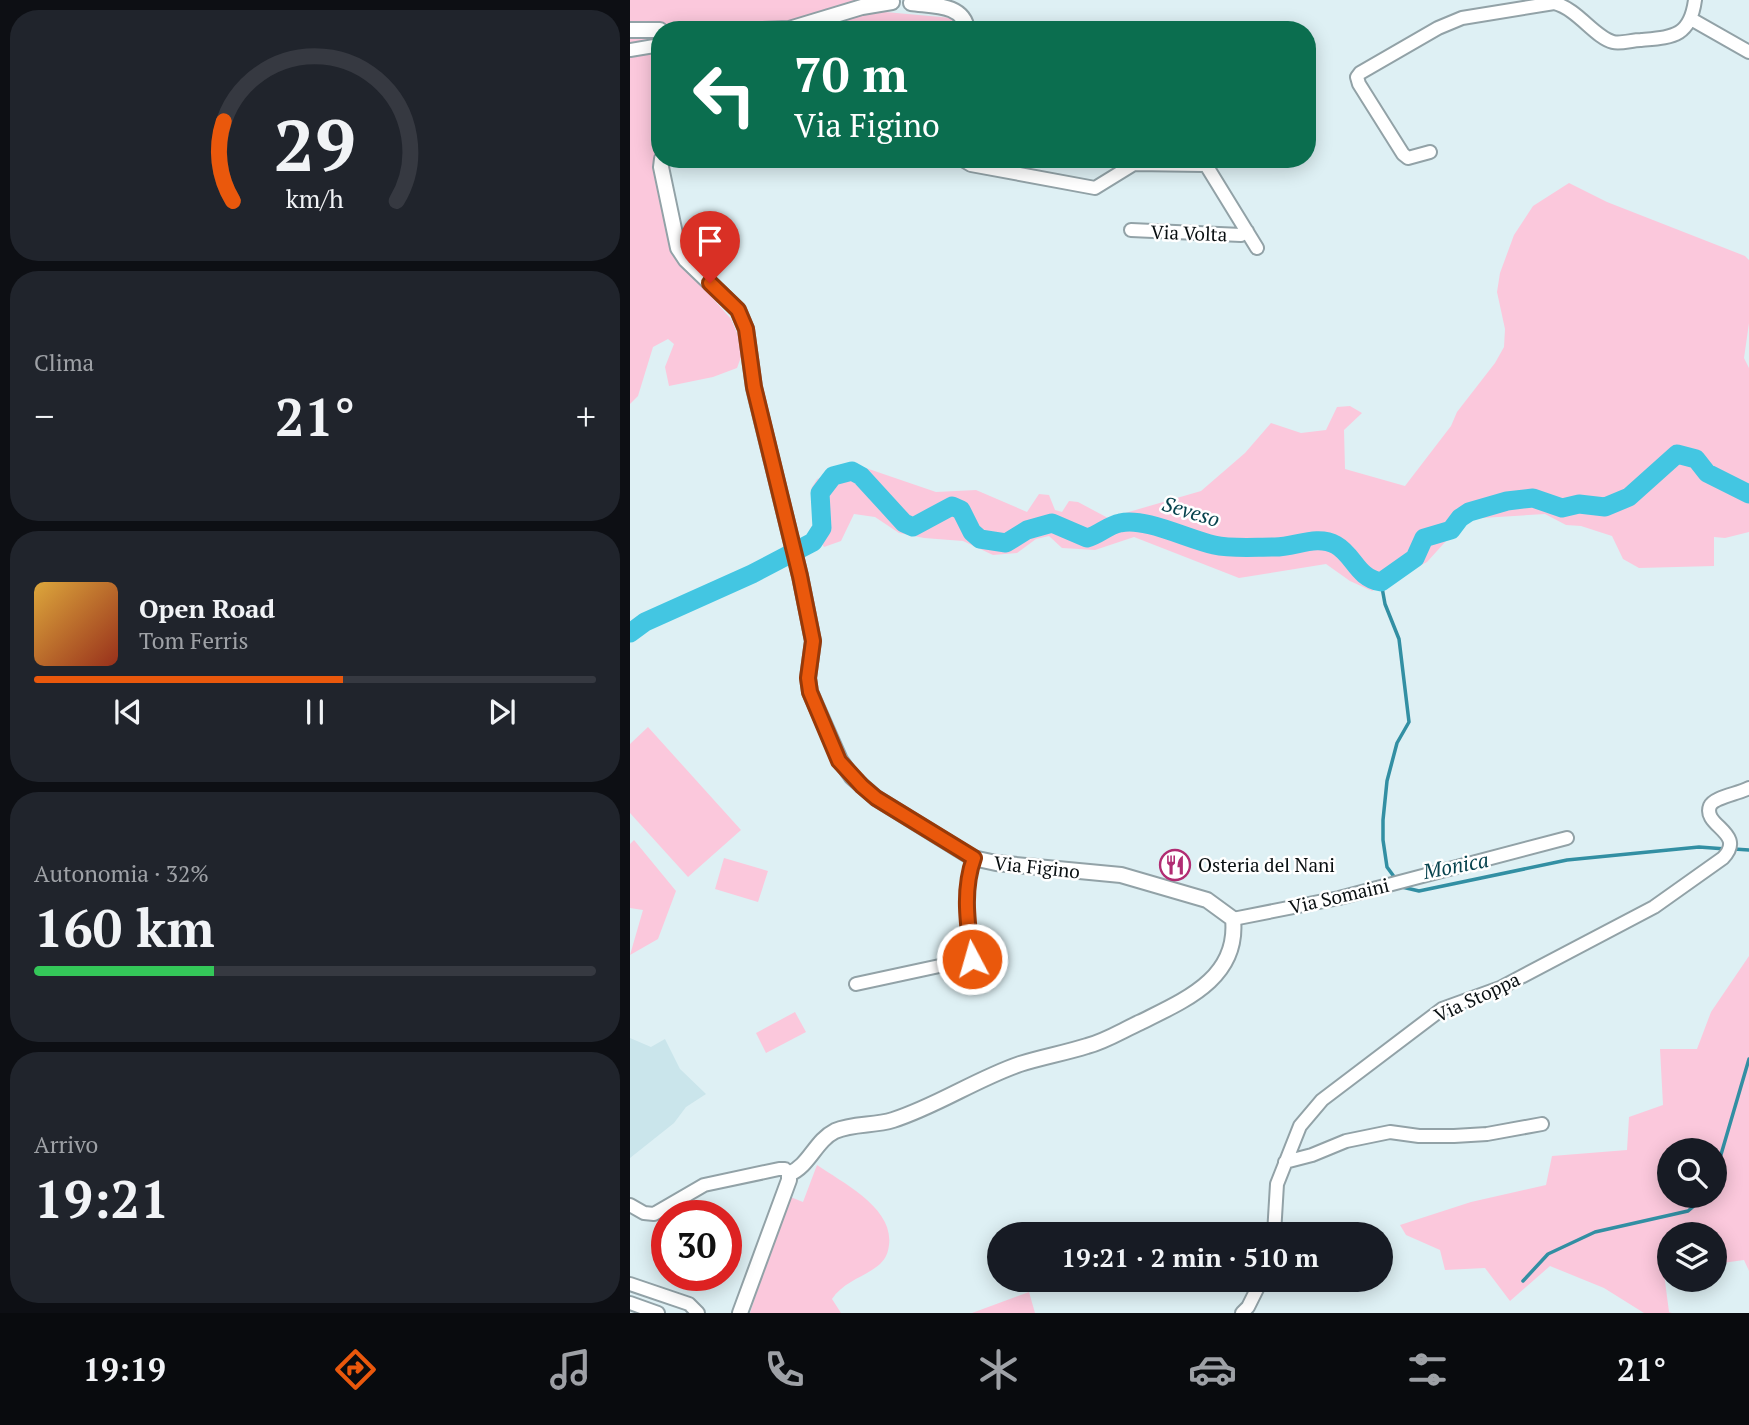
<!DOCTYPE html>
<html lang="it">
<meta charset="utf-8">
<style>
body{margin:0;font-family:"PT Serif",serif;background:#20242c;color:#f1f3f6;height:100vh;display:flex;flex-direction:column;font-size:26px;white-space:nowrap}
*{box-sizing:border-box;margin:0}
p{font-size:23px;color:#9ea1a6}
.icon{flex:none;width:38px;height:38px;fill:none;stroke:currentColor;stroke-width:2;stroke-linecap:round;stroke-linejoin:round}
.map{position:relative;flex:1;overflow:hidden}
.drawer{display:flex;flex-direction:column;gap:10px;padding:10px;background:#0d0f14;width:630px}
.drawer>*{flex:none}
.banner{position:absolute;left:21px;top:21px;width:665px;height:147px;border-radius:28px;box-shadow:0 4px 18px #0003;background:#0b6e4f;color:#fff;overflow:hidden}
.tools{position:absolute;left:1027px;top:1138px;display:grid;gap:14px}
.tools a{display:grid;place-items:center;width:70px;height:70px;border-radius:50%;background:#171b24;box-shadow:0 4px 18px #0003;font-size:35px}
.speed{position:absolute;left:21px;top:1200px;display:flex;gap:14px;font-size:35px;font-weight:700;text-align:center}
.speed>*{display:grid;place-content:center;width:91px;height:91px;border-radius:50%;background:#171b24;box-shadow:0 4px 18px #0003;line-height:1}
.speed .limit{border:10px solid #d22;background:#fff;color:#111}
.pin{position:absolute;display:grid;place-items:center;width:60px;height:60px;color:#fff;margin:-72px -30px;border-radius:50% 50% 50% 0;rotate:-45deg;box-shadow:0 0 7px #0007}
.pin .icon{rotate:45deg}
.me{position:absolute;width:77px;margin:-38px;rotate:354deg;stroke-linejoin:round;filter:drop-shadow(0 0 5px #0008)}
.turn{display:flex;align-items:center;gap:24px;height:147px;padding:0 28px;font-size:32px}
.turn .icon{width:91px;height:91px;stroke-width:2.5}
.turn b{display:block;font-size:49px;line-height:60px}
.big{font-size:52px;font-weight:600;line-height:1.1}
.drawer .tile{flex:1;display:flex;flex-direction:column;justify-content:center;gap:10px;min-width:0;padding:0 24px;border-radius:28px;background:#20242c}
.drawer .dial{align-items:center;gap:0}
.dial svg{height:182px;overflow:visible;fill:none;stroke:#363941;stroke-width:7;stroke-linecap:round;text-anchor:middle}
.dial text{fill:#f1f3f6;stroke:none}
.song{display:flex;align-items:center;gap:21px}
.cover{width:84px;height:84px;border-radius:10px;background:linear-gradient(135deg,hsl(40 70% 55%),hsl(10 70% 35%))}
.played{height:7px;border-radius:4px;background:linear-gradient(90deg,#ea580c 55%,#363941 55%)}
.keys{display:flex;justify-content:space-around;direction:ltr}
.heat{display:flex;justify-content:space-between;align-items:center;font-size:38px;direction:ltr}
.charge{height:10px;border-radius:5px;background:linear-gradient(90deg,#34c759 32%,#363941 0)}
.trip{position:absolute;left:357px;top:1222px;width:406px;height:70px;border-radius:35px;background:#171b24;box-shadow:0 4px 18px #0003;font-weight:600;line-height:70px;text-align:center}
.tabs{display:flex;height:112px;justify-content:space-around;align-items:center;background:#090b0e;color:#9ea1a6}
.tabs .icon{width:49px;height:49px}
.tabs .selected{color:#ea580c}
.tabs b{font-size:32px;color:#f1f3f6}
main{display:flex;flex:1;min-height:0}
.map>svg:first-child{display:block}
</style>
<main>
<section class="drawer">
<div class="tile dial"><svg viewBox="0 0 100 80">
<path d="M14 69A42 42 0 1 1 86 69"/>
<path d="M14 69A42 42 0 0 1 10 34" stroke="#ea580c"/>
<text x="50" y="56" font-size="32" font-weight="700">29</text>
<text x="50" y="72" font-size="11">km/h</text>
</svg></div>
<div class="tile"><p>Clima</p>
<div class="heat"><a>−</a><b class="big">21°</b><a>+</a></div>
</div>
<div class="tile">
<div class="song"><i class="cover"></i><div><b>Open Road</b><p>Tom Ferris</p></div></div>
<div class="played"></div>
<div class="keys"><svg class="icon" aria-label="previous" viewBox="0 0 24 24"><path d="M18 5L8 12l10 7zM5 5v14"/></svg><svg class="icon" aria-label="pause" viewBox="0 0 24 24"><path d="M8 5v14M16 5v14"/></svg><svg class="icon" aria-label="next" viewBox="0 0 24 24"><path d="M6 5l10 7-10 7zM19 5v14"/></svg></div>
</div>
<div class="tile"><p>Autonomia · 32%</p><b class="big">160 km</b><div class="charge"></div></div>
<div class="tile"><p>Arrivo</p><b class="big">19:21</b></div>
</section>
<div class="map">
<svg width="1119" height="1313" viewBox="0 0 1119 1313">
<rect width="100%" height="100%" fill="#def0f4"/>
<path fill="#cae5eb" d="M0,1038L21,1047L35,1039L50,1069L76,1094L56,1107L44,1123L0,1158Z"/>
<path fill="#fbc8dc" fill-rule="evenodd" d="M0,0H255L244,11L322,18L331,27L330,30H30V147L25,164L42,252L101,319L114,349L107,368L83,377L39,386L35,367L44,344L38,339L23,347L8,396L0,404Z
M939,183L977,202L1115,256L1119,260V323L1114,358L1119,368V532L1095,538L1084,537V566L1009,568L993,559L982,536L951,526L936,525L915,514L836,519L797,562L742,591L720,581L696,564L609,578L504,537L465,550L432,548L419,536L406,539L387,553L363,555L333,541L294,538L269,533L245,517L224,514L211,541L194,547L185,533L181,489L187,479L227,465L306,492L346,490L397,512L409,494L419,495L425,510L432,512L439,501L448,502L478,518L571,491L615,453L641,423L671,433L696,430L707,407L720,406L732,413L714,430L715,469L775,486L821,426L827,412L865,363L874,347L875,329L867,292L870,273L884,235L903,206Z
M18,727L111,830L58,877L0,813V744Z
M4,840L46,891L28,939L0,955L13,910L0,908V844Z
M94,858L138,871L128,902L85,889Z
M1119,956V1271L1114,1260L1085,1264V1234H1040L1039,1272L1034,1273L1039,1312L1042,1313H1014L974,1288L920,1266L880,1301L855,1268L815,1270L810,1250L776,1235L770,1225L841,1202L916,1185L922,1156L997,1150L999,1117L1033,1105L1030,1049H1067L1081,1012ZM1040,1150H1085V1195H1040Z
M165,1012L176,1032L136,1053L126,1033Z
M187,1165C213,1183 264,1208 259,1245C258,1253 256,1258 250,1264C235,1277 214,1281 202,1299L211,1313H120L158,1196L173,1202Z
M399,1292L405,1313H342Z"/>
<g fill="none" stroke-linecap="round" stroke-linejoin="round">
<path stroke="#328fa3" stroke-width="3.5" d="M751,582L755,604L769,639L779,722L767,743L757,781L753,820V840L757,867L765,878
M1104,849L1119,850
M772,887L789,891L937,860L1069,847L1096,849
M1085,1175L1119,1059
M893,1281L918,1254L965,1232L1058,1211L1077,1195"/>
<path stroke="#43c6e2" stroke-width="19" d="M0,633L15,622L122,574L183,542L192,528L190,493L203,476L222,471L231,476L274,523L283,527L322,506L331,510L342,532L350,539L376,543L397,530L422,523L457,538C469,535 478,525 490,523C515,517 557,539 584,545C602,549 624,547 643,547C664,548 686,534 706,545C724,555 727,578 751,582L785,558L794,538L821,530L830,518L839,512L877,501L903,498L932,508L949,504L975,507L999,497L1047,454L1066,459L1077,473L1119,494"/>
<g stroke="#92a2a7" stroke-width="16">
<path id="minor" d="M1061,19L1119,52
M0,50L30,45
M800,152L778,158L773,154L729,84L727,77L730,73L808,28L832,18L924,3C948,9 964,37 983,42C991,44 1002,40 1011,40C1043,37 1060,37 1065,0
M331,159L341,165L465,188L504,164L576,165L627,248
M501,230L611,235L617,231
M603,919L709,898L937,838
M226,984L342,959C338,925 333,891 343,858
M655,1162L682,1155L716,1141L760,1132L789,1136H824L857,1134L912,1124
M0,1205L14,1213L24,1214L74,1185L149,1169H155L159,1174
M644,1234L647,1184L670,1126L692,1100L812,1009L870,988L1024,907L1093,858C1117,833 1072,826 1080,806C1084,797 1108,794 1119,788
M0,1284L59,1304L68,1313
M0,1303L28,1313
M612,1313L618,1307L632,1279"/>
</g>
<g stroke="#92a2a7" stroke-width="18">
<path id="tertiary" d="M281,3C301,6 334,3 337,30
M0,30H30
M131,30L159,29L232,7L262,2
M32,159L31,167L48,248L56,260L108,310L116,329L124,388L170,576L183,641L178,678L180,692L210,760L222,777L246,798L343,858L366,863L491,875L577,900L603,919C609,978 555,1000 511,1022C493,1030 476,1041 457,1046C435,1053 412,1057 390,1064C346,1079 307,1106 263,1120C244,1126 223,1123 205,1131C185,1141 180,1165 159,1174V1180L110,1313"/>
</g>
<use href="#minor" stroke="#fff" stroke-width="12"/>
<use href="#tertiary" stroke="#fff" stroke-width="14"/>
</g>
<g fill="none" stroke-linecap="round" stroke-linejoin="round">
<g stroke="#983908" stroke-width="18">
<path id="route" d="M80,283L108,310L116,329L124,387L170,576L183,641L178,678L180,692L209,761L232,786L246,798L344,858C332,891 338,925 342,959"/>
</g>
<use href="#route" stroke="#ea580c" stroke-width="12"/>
</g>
<defs>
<g id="restaurant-ring" transform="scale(1.575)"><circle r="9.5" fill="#fff" stroke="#b12c72" stroke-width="1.5"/><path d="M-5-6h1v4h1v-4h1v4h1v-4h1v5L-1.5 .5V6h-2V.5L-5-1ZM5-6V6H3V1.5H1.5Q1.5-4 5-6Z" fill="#b12c72"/></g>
</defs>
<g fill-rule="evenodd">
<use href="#restaurant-ring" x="545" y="865"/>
</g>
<g text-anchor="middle" stroke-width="5" stroke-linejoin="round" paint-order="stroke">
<g font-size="19" fill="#090f11" stroke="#fff">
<text transform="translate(559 233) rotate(2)" y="7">Via Volta</text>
<text transform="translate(407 867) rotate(6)" y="7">Via Figino</text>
<text transform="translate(709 896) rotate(-13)" y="7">Via Somaini</text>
<text transform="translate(847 997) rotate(-25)" y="7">Via Stoppa</text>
</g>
<g font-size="19" fill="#090f11" stroke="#fff" text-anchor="start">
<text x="568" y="872">Osteria del Nani</text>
</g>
<g font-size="21" font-style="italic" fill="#07434e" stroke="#fff">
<text transform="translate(561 512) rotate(17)" y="7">Seveso</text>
<text transform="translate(826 866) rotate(-11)" y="7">Monica</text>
</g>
</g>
</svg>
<div class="tools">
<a><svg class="icon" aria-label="search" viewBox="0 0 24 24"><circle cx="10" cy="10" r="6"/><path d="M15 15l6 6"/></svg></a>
<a><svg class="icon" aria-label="layers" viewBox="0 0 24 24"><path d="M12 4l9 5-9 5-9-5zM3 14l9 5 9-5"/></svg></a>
</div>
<div class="speed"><div class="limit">30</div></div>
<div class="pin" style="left:80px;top:283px;background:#d93025"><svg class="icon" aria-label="arrive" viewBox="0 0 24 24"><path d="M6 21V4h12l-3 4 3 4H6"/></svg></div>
<svg class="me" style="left:342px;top:959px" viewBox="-20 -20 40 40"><circle r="17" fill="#ea580c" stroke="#fff" stroke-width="3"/><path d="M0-11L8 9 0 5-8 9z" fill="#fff"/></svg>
<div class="trip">19:21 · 2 min · 510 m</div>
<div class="banner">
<div class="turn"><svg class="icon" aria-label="left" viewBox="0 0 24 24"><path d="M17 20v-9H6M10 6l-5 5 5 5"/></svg><div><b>70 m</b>Via Figino</div></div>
</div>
</div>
</main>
<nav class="tabs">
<b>19:19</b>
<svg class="icon selected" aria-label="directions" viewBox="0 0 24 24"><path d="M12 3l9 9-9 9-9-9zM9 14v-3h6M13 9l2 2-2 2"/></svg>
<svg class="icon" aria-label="music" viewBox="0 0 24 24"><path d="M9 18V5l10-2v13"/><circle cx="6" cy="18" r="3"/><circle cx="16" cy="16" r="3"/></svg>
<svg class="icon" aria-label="phone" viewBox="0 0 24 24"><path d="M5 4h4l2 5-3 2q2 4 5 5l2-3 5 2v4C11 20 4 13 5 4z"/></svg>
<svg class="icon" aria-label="climate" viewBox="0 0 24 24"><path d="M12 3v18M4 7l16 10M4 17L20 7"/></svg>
<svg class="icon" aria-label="car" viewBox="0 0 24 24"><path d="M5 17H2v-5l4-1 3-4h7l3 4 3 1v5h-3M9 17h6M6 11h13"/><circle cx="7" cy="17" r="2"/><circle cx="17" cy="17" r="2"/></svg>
<svg class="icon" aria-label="filters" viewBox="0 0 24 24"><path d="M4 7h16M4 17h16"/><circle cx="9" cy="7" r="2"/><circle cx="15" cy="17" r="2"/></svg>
<b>21°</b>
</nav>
